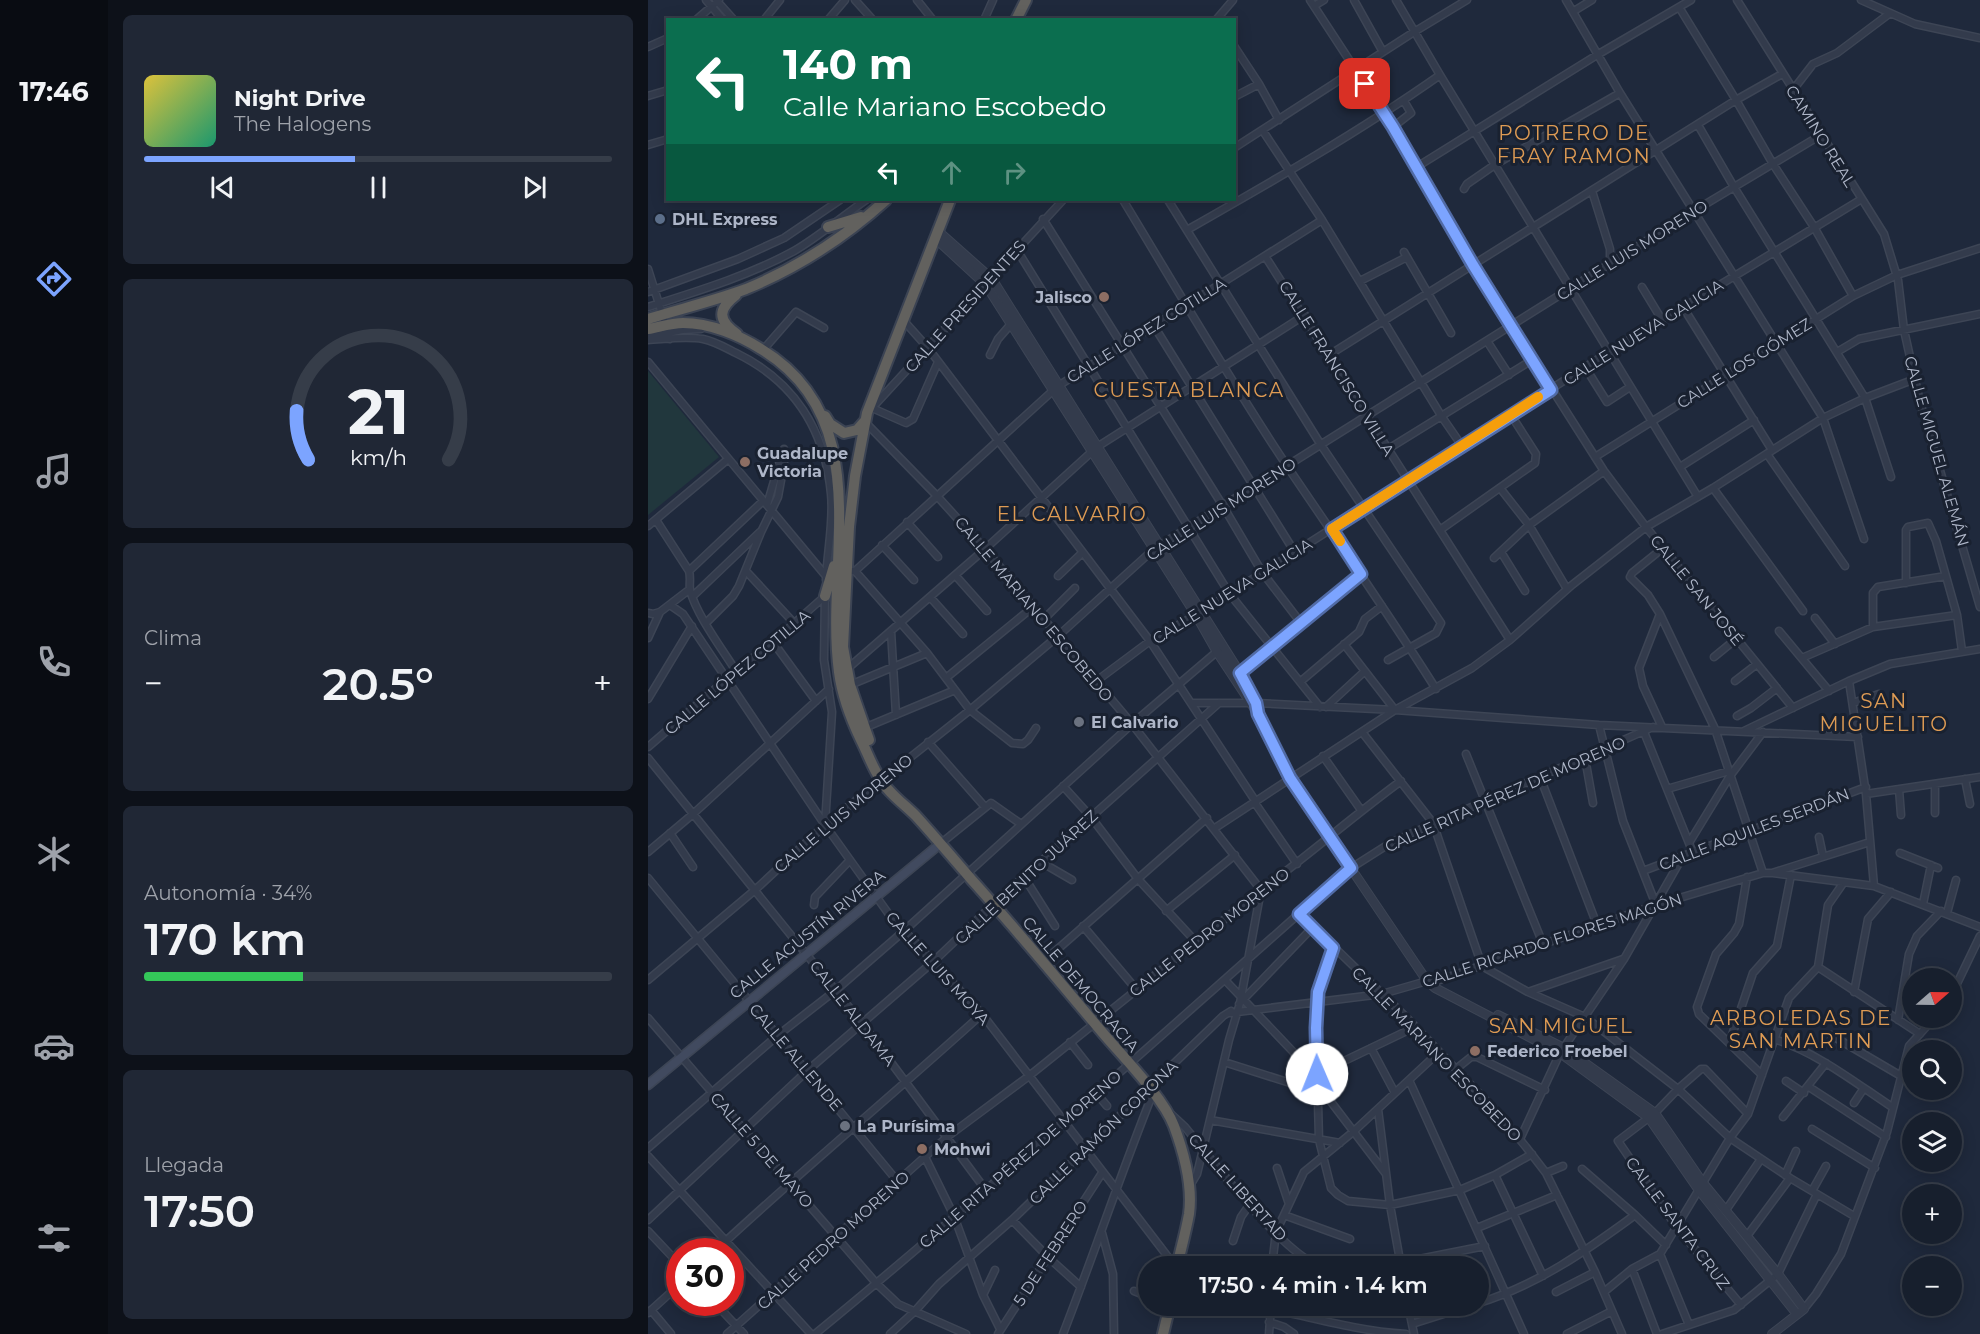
<!DOCTYPE html>
<html lang="es">
<meta charset="utf-8">
<style>
body{margin:0;font-family:Montserrat,sans-serif;background:#202735;color:#f1f3f6;height:100vh;display:flex;flex-direction:column;font-size:22px;white-space:nowrap}
*{box-sizing:border-box;margin:0}
p{font-size:20px;color:#9ea2aa}
.icon{flex:none;width:33px;height:33px;fill:none;stroke:currentColor;stroke-width:2;stroke-linecap:round;stroke-linejoin:round}
.map{position:relative;flex:1;overflow:hidden}
.drawer{display:flex;flex-direction:column;gap:15px;padding:15px;background:#0d1119;width:540px}
.drawer>*{flex:none}
.hud{position:absolute;left:18px;top:18px;width:570px;height:183px;border-radius:0px;box-shadow:0 3px 15px #0003,0 0 0 2px #363d49;background:#0b6e4f;color:#fff;overflow:hidden}
.needle{width:39px;rotate:70deg}
.controls{position:absolute;left:1254px;top:968px;display:grid;gap:12px}
.controls a{display:grid;place-items:center;width:60px;height:60px;border-radius:50%;background:#171f2d;box-shadow:0 3px 15px #0003,0 0 0 2px #363d49;font-size:30px}
.speed{position:absolute;left:18px;top:1238px;display:flex;gap:12px;font-size:30px;font-weight:700;text-align:center}
.speed>*{display:grid;place-content:center;width:78px;height:78px;border-radius:50%;background:#171f2d;box-shadow:0 3px 15px #0003,0 0 0 2px #363d49;line-height:1}
.speed .limit{border:9px solid #d22;background:#fff;color:#111}
.pin{position:absolute;display:grid;place-items:center;width:51px;height:51px;color:#fff;margin:-26px;border-radius:12px;box-shadow:0 3px 9px #0006}
.me{position:absolute;width:66px;margin:-33px;rotate:359deg;stroke-linejoin:round;filter:drop-shadow(0 0 4px #0008)}
.turn{display:flex;align-items:center;gap:21px;height:126px;padding:0 18px;font-size:27px}
.turn .icon{width:78px;height:78px;stroke-width:2.5}
.turn b{display:block;font-size:42px;line-height:51px}
.lanes{display:flex;align-items:center;height:57px;padding:0 18px;background:#0003;justify-content:center;gap:30px;direction:ltr}
.lanes .off{opacity:.35}
.big{font-size:45px;font-weight:600;line-height:1.1}
.drawer .tile{flex:1;display:flex;flex-direction:column;justify-content:center;gap:9px;min-width:0;padding:0 21px;border-radius:9px;background:#202735}
.drawer .dial{align-items:center;gap:0}
.dial svg{height:156px;overflow:visible;fill:none;stroke:#363d49;stroke-width:7;stroke-linecap:round;text-anchor:middle}
.dial text{fill:#f1f3f6;stroke:none}
.song{display:flex;align-items:center;gap:18px}
.cover{width:72px;height:72px;border-radius:9px;background:linear-gradient(135deg,hsl(50 70% 55%),hsl(160 70% 35%))}
.played{height:6px;border-radius:3px;background:linear-gradient(90deg,#7ca4ff 45%,#363d49 45%)}
.keys{display:flex;justify-content:space-around;direction:ltr}
.heat{display:flex;justify-content:space-between;align-items:center;font-size:33px;direction:ltr}
.charge{height:9px;border-radius:4px;background:linear-gradient(90deg,#34c759 34%,#363d49 0)}
.trip{position:absolute;left:490px;top:1256px;width:351px;height:60px;border-radius:30px;background:#171f2d;box-shadow:0 3px 15px #0003,0 0 0 2px #363d49;font-weight:600;line-height:60px;text-align:center}
main{display:flex;flex:1;min-height:0}
.menu{display:flex;flex-direction:column;width:108px;justify-content:space-around;align-items:center;background:#090c12;color:#9ea2aa}
.menu .icon{width:42px;height:42px}
.menu .active{color:#7ca4ff}
.menu b{font-size:27px;color:#f1f3f6}
.map>svg:first-child{display:block}
</style>
<main>
<nav class="menu">
<b>17:46</b>
<svg class="icon active" aria-label="directions" viewBox="0 0 24 24"><path d="M12 3l9 9-9 9-9-9zM9 14v-3h6M13 9l2 2-2 2"/></svg>
<svg class="icon" aria-label="music" viewBox="0 0 24 24"><path d="M9 18V5l10-2v13"/><circle cx="6" cy="18" r="3"/><circle cx="16" cy="16" r="3"/></svg>
<svg class="icon" aria-label="phone" viewBox="0 0 24 24"><path d="M5 4h4l2 5-3 2q2 4 5 5l2-3 5 2v4C11 20 4 13 5 4z"/></svg>
<svg class="icon" aria-label="climate" viewBox="0 0 24 24"><path d="M12 3v18M4 7l16 10M4 17L20 7"/></svg>
<svg class="icon" aria-label="car" viewBox="0 0 24 24"><path d="M5 17H2v-5l4-1 3-4h7l3 4 3 1v5h-3M9 17h6M6 11h13"/><circle cx="7" cy="17" r="2"/><circle cx="17" cy="17" r="2"/></svg>
<svg class="icon" aria-label="filters" viewBox="0 0 24 24"><path d="M4 7h16M4 17h16"/><circle cx="9" cy="7" r="2"/><circle cx="15" cy="17" r="2"/></svg>
</nav>
<section class="drawer">
<div class="tile">
<div class="song"><i class="cover"></i><div><b>Night Drive</b><p>The Halogens</p></div></div>
<div class="played"></div>
<div class="keys"><svg class="icon" aria-label="previous" viewBox="0 0 24 24"><path d="M18 5L8 12l10 7zM5 5v14"/></svg><svg class="icon" aria-label="pause" viewBox="0 0 24 24"><path d="M8 5v14M16 5v14"/></svg><svg class="icon" aria-label="next" viewBox="0 0 24 24"><path d="M6 5l10 7-10 7zM19 5v14"/></svg></div>
</div>
<div class="tile dial"><svg viewBox="0 0 100 80">
<path d="M14 69A42 42 0 1 1 86 69"/>
<path d="M14 69A42 42 0 0 1 8 44" stroke="#7ca4ff"/>
<text x="50" y="56" font-size="32" font-weight="700">21</text>
<text x="50" y="72" font-size="11">km/h</text>
</svg></div>
<div class="tile"><p>Clima</p>
<div class="heat"><a>−</a><b class="big">20.5°</b><a>+</a></div>
</div>
<div class="tile"><p>Autonomía · 34%</p><b class="big">170 km</b><div class="charge"></div></div>
<div class="tile"><p>Llegada</p><b class="big">17:50</b></div>
</section>
<div class="map">
<svg width="1332" height="1334" viewBox="0 0 1332 1334">
<rect width="100%" height="100%" fill="#1f293c"/>
<path fill="#21373d" d="M0,371L71,457L0,515Z"/>
<g fill="none" stroke-linecap="round" stroke-linejoin="round">
<g stroke="#3d4555" stroke-width="9">
<path id="minor" d="M58,0L75,20
M68,0L86,20
M207,0L225,20
M269,0L285,20
M662,0L745,127L825,265L956,471L998,527L1145,708
M706,0L735,52
M748,0L792,75L1050,497
M918,0L972,93L1175,418L1216,539
M1089,0L1236,234L1250,280L1256,330L1272,402L1332,607
M1213,0L1267,24L1332,38
M666,6L676,0
M1031,7L1088,100L1125,164L1166,227L1205,296
M926,11L944,0
M48,20L71,0
M116,20L132,0
M180,20L197,0
M336,20L345,0
M568,20L585,0
M586,46L611,84L631,120
M0,47L20,38
M1145,90L1165,64L1189,53L1241,14
M0,96L20,90
M586,97L611,84
M1050,125L1086,187L1217,398L1243,477
M745,127L763,113L756,101
M615,131L674,220L794,417L814,446
M0,145L20,139
M586,148L766,32L819,0
M767,168L949,55L1043,0
M816,189L819,184L848,164L972,93
M944,191L962,249V264
M475,200C529,289 581,379 639,466C689,540 740,613 788,689
M520,200L673,445L793,623L788,633L740,660
M395,219L575,506L614,572L653,623
M539,230C625,181 711,132 792,75
M369,250L581,593L672,707
M756,252L803,333
M617,256L862,640
M0,269L22,339
M712,281L759,257
M994,287L1014,320
M0,292L90,259L136,238L192,200
M0,307C50,291 100,276 146,251C169,238 196,215 218,200
M1035,307L1124,450
M256,321L280,348L502,641L608,802
M506,326L646,551
M1,337L34,330L53,329
M0,340C18,339 37,336 55,339C66,341 78,348 88,353C146,381 177,430 183,494C186,520 179,553 178,580
M839,341L861,375
M115,350L148,312L176,328
M1189,352L1211,339L1332,314
M342,355L350,339L363,324
M681,355L1088,100L1134,74
M0,362L178,576
M937,367L959,402L982,387
M224,408L415,200
M224,408L258,423L265,419L290,362
M217,422L289,496L337,549L484,724L613,890L592,1003L581,1040L549,1174L543,1184
M740,449L884,360
M1119,454L1197,566
M947,457L1205,296L1249,275L1332,248
M1032,467L1106,420
M852,488L881,525L919,589
M1065,488L1155,611
M119,505L134,454
M8,520L41,571C43,578 41,584 42,590C48,614 74,649 88,671
M259,522L290,557
M0,526L79,460
M792,530L887,463L888,454L863,415
M234,545L266,580
M1015,548L984,573L982,577L1000,595L1012,614L1067,729L1115,873
M853,552L877,591
M846,558L881,525L956,471
M41,571L115,501
M98,571L146,623
M199,571H207L410,386L674,220
M207,571L279,653L322,710L364,743L375,744L380,740L388,728
M307,575L339,611
M410,576L434,553
M1258,583V530L1260,527L1280,523L1288,541L1309,615L1314,651
M45,596L112,532
M282,597L315,634
M22,605L35,614L177,825L240,913L334,1014L527,1266
M0,613L5,614L12,612
M1012,614L991,668L995,686L1014,727
M1167,618L1187,644
M396,619L427,588
M58,623L85,596L91,586L113,532L130,497L136,464V449
M1225,627V593L1230,587L1298,576
M243,631L248,715
M1131,631L1181,691
M0,638L12,612L42,589
M125,642L168,701
M696,644L747,710
M1066,657L1088,639
M1154,658L1225,627L1309,615
M199,669L337,549L449,447L657,315
M592,673L713,574
M298,678L385,607
M1087,681L1109,664
M1201,681L1218,794L1226,886
M447,682L502,641L548,615L961,352L1212,200
M652,682L711,632L717,619L734,606
M202,685L279,653
M0,699L44,626
M544,703H608L747,710L951,725L1210,737
M1205,703L1231,694
M678,707L717,671
M1089,716L1103,708L1129,688
M951,725L975,821L1008,905
M216,728L307,690
M1096,731L1201,681L1242,664L1332,649
M714,732L785,823L834,966L880,992L937,1017L1030,1089L1082,1138L1142,1178L1206,1216
M996,732L1045,853
M280,742L337,807
M0,747L88,671L125,642L177,596
M818,754L895,944
M675,756L713,810
M0,758L213,1022L337,1189
M937,758L945,803
M892,777L949,925
M1317,779L1322,804
M1287,784V813
M415,786L443,817L490,879L548,942
M1019,789L1081,771
M1251,789L1253,815
M1218,794L1332,777
M607,803L649,864
M177,825L184,712L176,660L177,593
M567,828L747,710L824,668L862,640L924,585L998,527L1065,488L1175,418L1217,398L1267,379
M22,833L45,867
M1171,837L1175,856
M1041,843L1082,776L1115,732
M292,844L343,803L373,824
M0,852L45,814L181,689
M1252,853L1290,868
M393,862L424,880
M995,871L1218,787
M1125,873L1226,886L1332,927
M376,877L407,926
M1099,877L1091,924L1086,933L1068,954L1049,1007L1051,1014L1114,1075
M0,878L250,1182
M1275,904L1283,865
M166,905L167,897L202,860
M518,911L587,855
M651,913L761,1020L849,1112L878,1147L898,1173L947,1272L974,1334
M1299,913L1308,880
M435,926L488,989
M685,948L670,992L668,1028L671,1140L683,1188L690,1195L700,1201L742,1205L812,1190L847,1175L884,1154
M403,955L559,818
M1170,967L1272,1034
M0,980L107,890L177,825L322,710L410,636L506,549L1046,211L1173,135
M577,980L669,1077
M880,992L975,959
M1206,992L1220,919L1243,892
M1304,994L1332,936
M591,1004L665,927
M581,1013L734,994L779,981L786,982L1008,905L1115,873H1124L1222,842
M0,1018L228,1283L250,1304L318,1334
M1250,1020L1261,954L1269,936L1293,911
M1183,1035L1253,1076
M1126,1039C1170,1053 1206,1082 1244,1107
M1082,1041L1105,973L1129,946L1143,875
M422,1042L440,1065
M723,1048L747,1093
M576,1062L677,1094L738,1174
M808,1069L823,1057H829L897,1090
M669,1074L767,1027
M761,1080L876,1334
M1138,1081L1156,1093
M1161,1087L1238,1137
M448,1093L459,1106
M1206,1103L1216,1088
M730,1109L742,1205L753,1266
M523,1114L537,1127C564,1160 635,1254 672,1266
M1135,1117L1178,1063
M562,1120L692,1143
M1164,1129L1227,1168
M872,1139L912,1053L976,959L1035,856
M0,1148L129,1036L188,990L257,930L484,724L572,649
M0,1156L163,1334
M277,1157L306,1216L335,1295L352,1329
M629,1168L641,1204
M934,1169L987,1215L1018,1245
M898,1173L915,1166
M847,1175L895,1276
M1137,1175L1148,1151
M1164,1191L1178,1166
M1078,1210L1113,1159
M636,1215L702,1239
M0,1220L159,1071L286,961L351,899L571,703
M364,1220L401,1258L433,1287
M829,1228L909,1195
M0,1231L32,1265
M454,1233L465,1274L466,1334
M1099,1236L1142,1178
M585,1241L593,1217L602,1204
M67,1251C154,1170 246,1094 334,1014
M1012,1254L1041,1325
M624,1266L628,1232L656,1172L705,1132L791,1052
M736,1266L837,1246
M984,1269L1009,1334
M486,1291L501,1297
M908,1292L947,1272
M956,1292L984,1269L1012,1254L1082,1138L1100,1114L1141,998L1170,967L1180,905L1196,882
M335,1295L347,1270
M66,1302L96,1334
M831,1303C889,1285 938,1251 987,1215
M605,1305C656,1315 706,1331 758,1334
M760,1305L766,1334
M1093,1305L1028,1226L970,1141L1007,1113L1030,1089L1053,1069H1057L1100,1114
M1156,1309L1168,1294L1193,1254L1239,1132L1261,1046L1287,1017
M3,1310L23,1334
M0,1313L32,1284
M621,1322L636,1327L646,1334
M764,1324L824,1305
M79,1334L299,1137L381,1076L613,890C661,855 705,816 753,781
M167,1334C350,1184 525,1024 703,868L744,842L1005,727
M242,1334L267,1311L291,1284L364,1220L575,1016L583,1011
M350,1334L454,1173
M415,1334C446,1254 473,1173 505,1093
M621,1334L623,1306
M919,1334L964,1311
M1014,1334L1086,1310L1130,1274L1169,1194"/>
</g>
<g stroke="#3d4555" stroke-width="10">
<path id="tertiary" d="M290,231L344,279L592,673L608,702
M287,238L338,285L548,615L569,652L610,714L642,778L779,981L787,988L912,1053L1001,1118L1050,1189L1148,1313
M850,1015L916,1048L1007,1113L1055,1183L1130,1274L1156,1309L1124,1334"/>
</g>
<g stroke="#3d4555" stroke-width="11">
<path id="secondary" d="M0,1085L292,844"/>
</g>
<g stroke="#3b4353" stroke-width="14">
<path id="trunk" d="M368,20L378,0
M180,227L213,217
M88,295C70,309 69,320 89,334
M0,319C32,309 66,301 98,289C149,268 197,237 238,200
M0,329C11,327 24,323 35,323C62,323 91,335 113,349C231,420 176,562 191,672C194,695 203,719 213,740C219,752 224,766 231,777C239,792 256,804 268,816C287,837 305,858 323,879C368,929 411,981 454,1032C475,1057 515,1097 526,1126C536,1153 545,1185 541,1214C538,1231 533,1249 529,1266
M177,416L182,424L196,433L209,430L216,422
M177,596L186,566
M221,740L202,685L195,647L201,527L207,476L219,413L302,200
M515,1334L522,1305"/>
</g>
<use href="#minor" stroke="#333b4c" stroke-width="6"/>
<use href="#tertiary" stroke="#333b4c" stroke-width="8"/>
<use href="#secondary" stroke="#414a5f" stroke-width="8"/>
<use href="#trunk" stroke="#62615e" stroke-width="10"/>
</g>
<g fill="none" stroke-linecap="round" stroke-linejoin="round">
<g stroke="#516ba6" stroke-width="15">
<path id="route" d="M669,1074L668,1028L670,992L685,948L651,914L703,868L642,778L610,714L608,703L592,673L713,574L684,529L903,390L825,265L745,127L717,84"/>
</g>
<use href="#route" stroke="#7ca4ff" stroke-width="10"/>
<path stroke="#f59e0b" stroke-width="10" d="M692,541L684,529L890,397"/>
</g>
<circle fill="#5c6f8a" stroke="#192130" stroke-width="2" cx="12" cy="219" r="6"/>
<g fill="#8d6e63" stroke="#192130" stroke-width="2">
<circle cx="456" cy="297" r="6"/>
<circle cx="97" cy="462" r="6"/>
<circle cx="827" cy="1051" r="6"/>
<circle cx="274" cy="1149" r="6"/>
</g>
<g fill="#6b7280" stroke="#192130" stroke-width="2">
<circle cx="431" cy="722" r="6"/>
<circle cx="197" cy="1126" r="6"/>
</g>
<g text-anchor="middle" stroke-width="6" stroke-linejoin="round" paint-order="stroke">
<g font-size="16" fill="#aeb6c8" stroke="#192130">
<text transform="translate(1173 136) rotate(58)" y="6">CAMINO REAL</text>
<text transform="translate(984 250) rotate(-32)" y="6">CALLE LUIS MORENO</text>
<text transform="translate(317 306) rotate(-48)" y="6">CALLE PRESIDENTES</text>
<text transform="translate(498 330) rotate(-32)" y="6">CALLE LÓPEZ COTILLA</text>
<text transform="translate(995 332) rotate(-32)" y="6">CALLE NUEVA GALICIA</text>
<text transform="translate(1096 363) rotate(-32)" y="6">CALLE LOS GÓMEZ</text>
<text transform="translate(689 368) rotate(58)" y="6">CALLE FRANCISCO VILLA</text>
<text transform="translate(1289 451) rotate(74)" y="6">CALLE MIGUEL ALEMÁN</text>
<text transform="translate(573 509) rotate(-33)" y="6">CALLE LUIS MORENO</text>
<text transform="translate(1049 590) rotate(51)" y="6">CALLE SAN JOSÉ</text>
<text transform="translate(584 591) rotate(-32)" y="6">CALLE NUEVA GALICIA</text>
<text transform="translate(386 609) rotate(50)" y="6">CALLE MARIANO ESCOBEDO</text>
<text transform="translate(89 672) rotate(-40)" y="6">CALLE LÓPEZ COTILLA</text>
<text transform="translate(857 794) rotate(-24)" y="6">CALLE RITA PÉREZ DE MORENO</text>
<text transform="translate(195 813) rotate(-40)" y="6">CALLE LUIS MORENO</text>
<text transform="translate(1106 829) rotate(-21)" y="6">CALLE AQUILES SERDÁN</text>
<text transform="translate(378 877) rotate(-43)" y="6">CALLE BENITO JUÁREZ</text>
<text transform="translate(561 932) rotate(-38)" y="6">CALLE PEDRO MORENO</text>
<text transform="translate(159 934) rotate(-39)" y="6">CALLE AGUSTÍN RIVERA</text>
<text transform="translate(904 940) rotate(-18)" y="6">CALLE RICARDO FLORES MAGÓN</text>
<text transform="translate(290 968) rotate(48)" y="6">CALLE LUIS MOYA</text>
<text transform="translate(433 984) rotate(50)" y="6">CALLE DEMOCRACIA</text>
<text transform="translate(205 1013) rotate(52)" y="6">CALLE ALDAMA</text>
<text transform="translate(789 1054) rotate(46)" y="6">CALLE MARIANO ESCOBEDO</text>
<text transform="translate(148 1057) rotate(50)" y="6">CALLE ALLENDE</text>
<text transform="translate(455 1132) rotate(-44)" y="6">CALLE RAMÓN CORONA</text>
<text transform="translate(114 1150) rotate(49)" y="6">CALLE 5 DE MAYO</text>
<text transform="translate(372 1159) rotate(-41)" y="6">CALLE RITA PÉREZ DE MORENO</text>
<text transform="translate(590 1187) rotate(48)" y="6">CALLE LIBERTAD</text>
<text transform="translate(1030 1223) rotate(53)" y="6">CALLE SANTA CRUZ</text>
<text transform="translate(185 1240) rotate(-42)" y="6">CALLE PEDRO MORENO</text>
<text transform="translate(402 1253) rotate(-57)" y="6">5 DE FEBRERO</text>
</g>
<g font-size="16" font-weight="bold" fill="#aeb6c8" stroke="#192130" text-anchor="start">
<text x="24" y="225">DHL Express</text>
<text x="444" y="303" text-anchor="end">Jalisco</text>
<text x="109" y="459">Guadalupe<tspan x="109" dy="18">Victoria</tspan></text>
<text x="443" y="728">El Calvario</text>
<text x="839" y="1057">Federico Froebel</text>
<text x="209" y="1132">La Purísima</text>
<text x="286" y="1155">Mohwi</text>
</g>
<g font-size="20" letter-spacing="1.5" fill="#de9b54" stroke="#192130">
<text x="926" y="140">POTRERO DE<tspan x="926" dy="23">FRAY RAMON</tspan></text>
<text x="541" y="397">CUESTA BLANCA</text>
<text x="424" y="521">EL CALVARIO</text>
<text x="1236" y="708">SAN<tspan x="1236" dy="23">MIGUELITO</tspan></text>
<text x="1153" y="1025">ARBOLEDAS DE<tspan x="1153" dy="23">SAN MARTIN</tspan></text>
<text x="913" y="1033">SAN MIGUEL</text>
</g>
</g>
</svg>
<div class="controls">
<a><svg class="needle" viewBox="-14 -14 28 28"><path d="M0-13l5 13h-10z" fill="#e53935"/><path d="M0 13l5-13h-10z" fill="#9ea2aa"/></svg></a>
<a><svg class="icon" aria-label="search" viewBox="0 0 24 24"><circle cx="10" cy="10" r="6"/><path d="M15 15l6 6"/></svg></a>
<a><svg class="icon" aria-label="layers" viewBox="0 0 24 24"><path d="M12 4l9 5-9 5-9-5zM3 14l9 5 9-5"/></svg></a>
<a>+</a>
<a>−</a>
</div>
<div class="speed"><div class="limit">30</div></div>
<div class="pin" style="left:717px;top:84px;background:#d93025"><svg class="icon" aria-label="arrive" viewBox="0 0 24 24"><path d="M6 21V4h12l-3 4 3 4H6"/></svg></div>
<svg class="me" style="left:669px;top:1074px" viewBox="-20 -20 40 40"><circle r="19" fill="#fff"/><path d="M0-13L10 11 0 6-10 11z" fill="#7ca4ff"/></svg>
<div class="trip">17:50 · 4 min · 1.4 km</div>
<div class="hud">
<div class="turn"><svg class="icon" aria-label="left" viewBox="0 0 24 24"><path d="M17 20v-9H6M10 6l-5 5 5 5"/></svg><div><b>140 m</b>Calle Mariano Escobedo</div></div>
<div class="lanes"><svg class="icon" aria-label="left" viewBox="0 0 24 24"><path d="M17 20v-9H6M10 6l-5 5 5 5"/></svg><svg class="icon off" aria-label="ahead" viewBox="0 0 24 24"><path d="M12 20V5M6 11l6-6 6 6"/></svg><svg class="icon off" aria-label="right" viewBox="0 0 24 24"><path d="M7 20v-9h11M14 6l5 5-5 5"/></svg></div>
</div>
</div>
</main>
